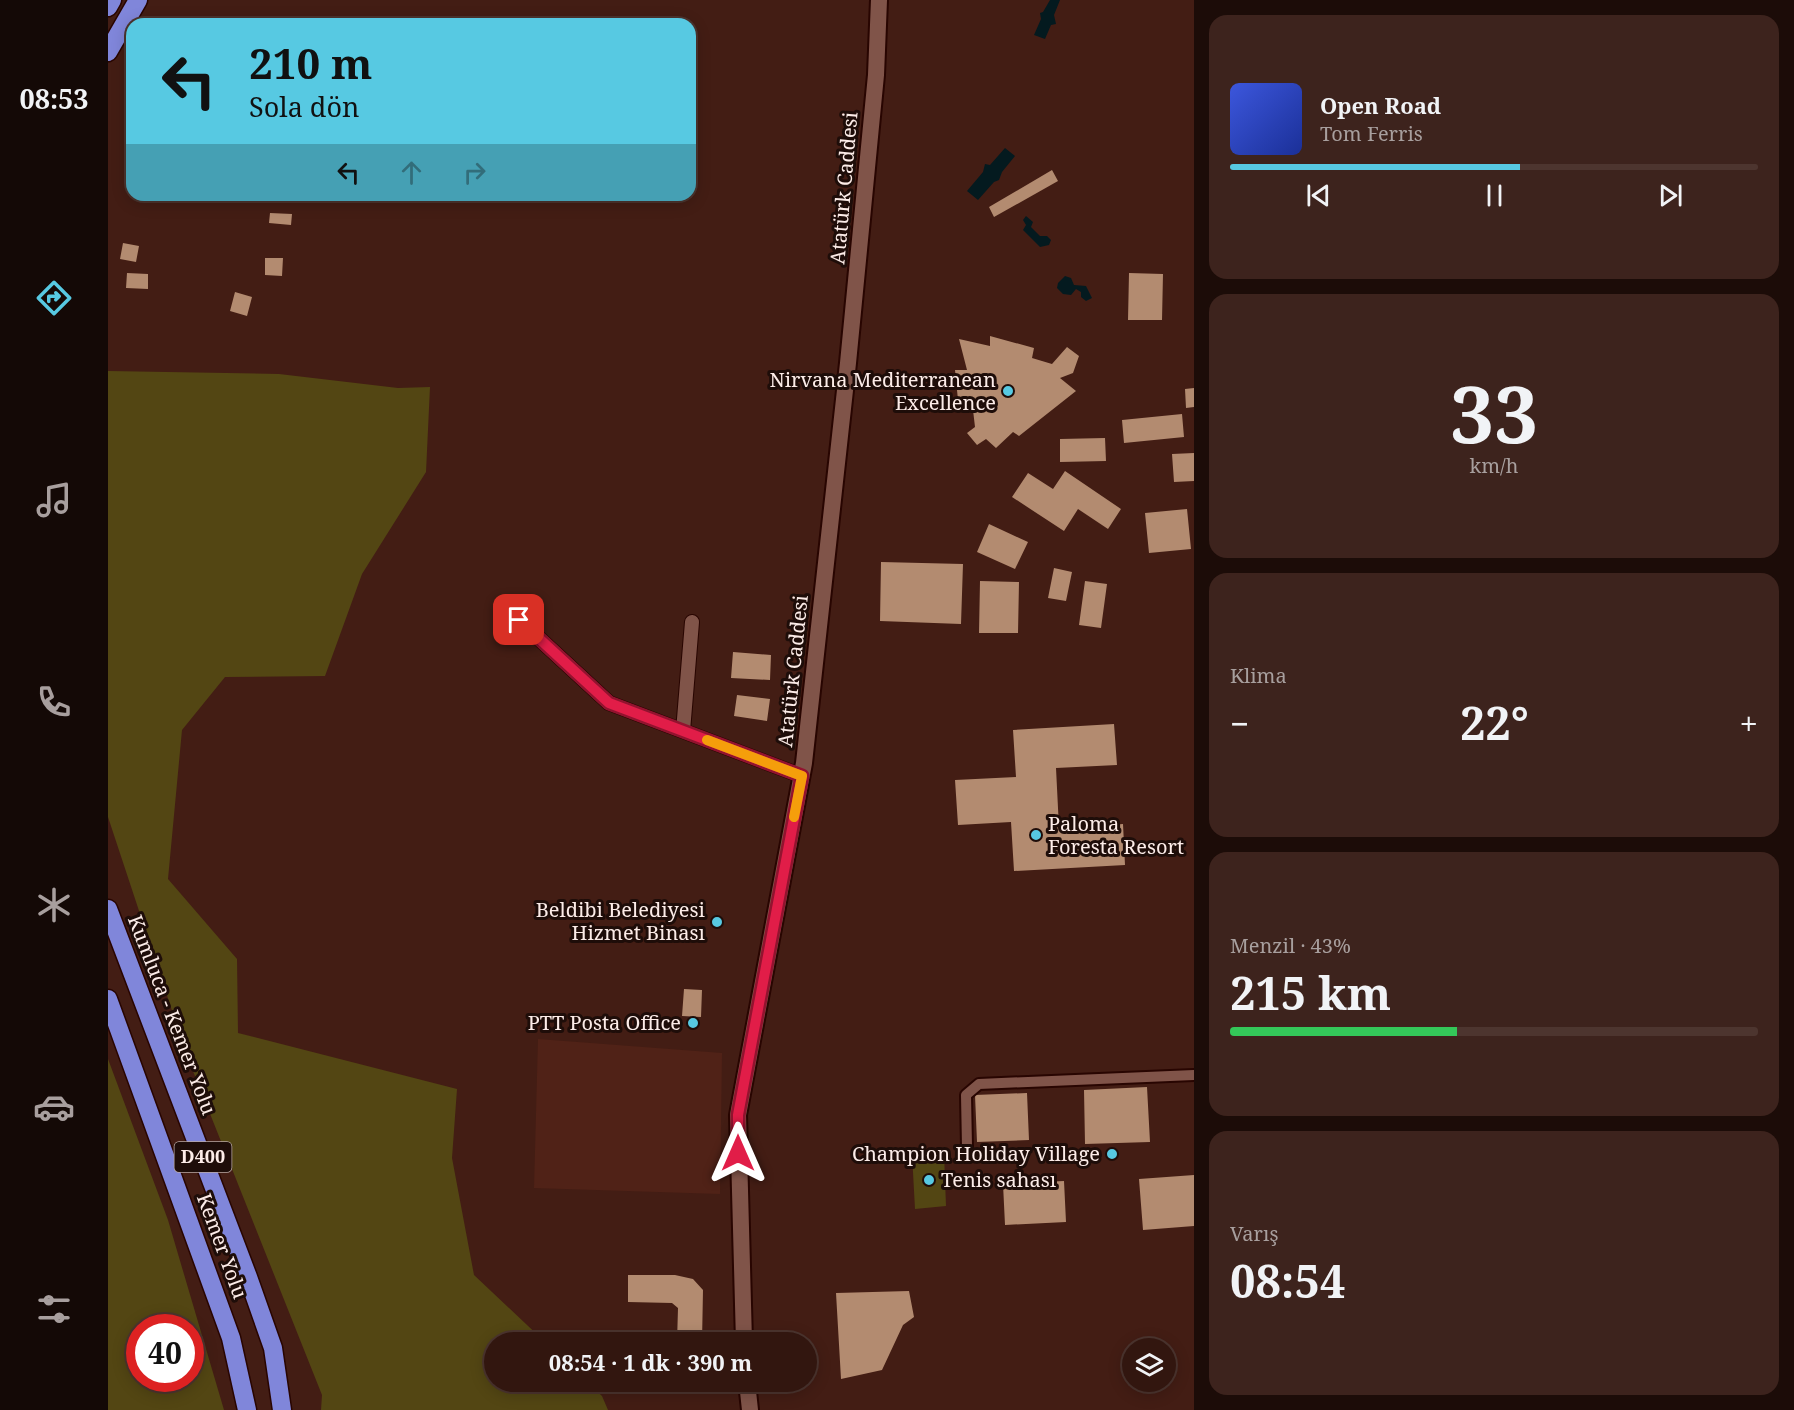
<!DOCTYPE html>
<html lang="tr">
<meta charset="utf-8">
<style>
body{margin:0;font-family:"Noto Serif",serif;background:#3d231d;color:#f1f3f6;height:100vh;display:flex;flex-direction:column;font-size:22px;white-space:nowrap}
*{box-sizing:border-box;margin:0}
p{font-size:20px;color:#a89f9e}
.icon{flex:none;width:33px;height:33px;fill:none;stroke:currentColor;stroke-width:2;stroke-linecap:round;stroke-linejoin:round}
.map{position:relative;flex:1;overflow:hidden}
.side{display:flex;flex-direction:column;gap:15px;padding:15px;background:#1c0c08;width:600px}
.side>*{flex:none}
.banner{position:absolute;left:18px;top:18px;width:570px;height:183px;border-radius:18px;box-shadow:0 3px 15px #0003,0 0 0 2px #4d352f;background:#57c9e2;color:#111;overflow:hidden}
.tools{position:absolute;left:1014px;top:1338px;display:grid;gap:12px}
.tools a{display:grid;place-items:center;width:54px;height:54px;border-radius:50%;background:#32160f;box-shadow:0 3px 15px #0003,0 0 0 2px #4d352f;font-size:30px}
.speed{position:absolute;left:18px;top:1314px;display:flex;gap:12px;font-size:30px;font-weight:700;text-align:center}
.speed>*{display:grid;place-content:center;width:78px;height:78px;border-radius:50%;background:#32160f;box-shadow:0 3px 15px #0003,0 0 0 2px #4d352f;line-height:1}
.speed .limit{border:9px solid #d22;background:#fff;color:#111}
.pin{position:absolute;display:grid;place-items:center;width:51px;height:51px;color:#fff;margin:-26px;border-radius:12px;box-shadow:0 3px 9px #0006}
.me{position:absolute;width:66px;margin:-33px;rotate:0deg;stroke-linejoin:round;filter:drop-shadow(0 0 4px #0008)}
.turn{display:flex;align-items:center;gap:21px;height:126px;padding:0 24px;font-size:27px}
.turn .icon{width:78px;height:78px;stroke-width:2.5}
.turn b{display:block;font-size:42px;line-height:51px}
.lanes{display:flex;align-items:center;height:57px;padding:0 24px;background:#0003;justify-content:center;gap:30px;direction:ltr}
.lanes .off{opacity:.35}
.big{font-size:45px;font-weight:700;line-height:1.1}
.side .widget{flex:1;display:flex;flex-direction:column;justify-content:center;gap:9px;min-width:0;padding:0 21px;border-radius:18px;background:#3d231d}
.side .dial{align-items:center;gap:0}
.dial b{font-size:78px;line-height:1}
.song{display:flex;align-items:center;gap:18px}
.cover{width:72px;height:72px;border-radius:9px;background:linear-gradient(135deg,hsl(230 70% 55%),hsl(230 70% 35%))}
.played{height:6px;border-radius:3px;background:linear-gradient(90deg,#57c9e2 55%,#4d352f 55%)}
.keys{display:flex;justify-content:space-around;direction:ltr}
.heat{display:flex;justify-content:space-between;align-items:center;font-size:33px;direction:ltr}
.charge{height:9px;border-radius:4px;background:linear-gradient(90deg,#34c759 43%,#4d352f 0)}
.trip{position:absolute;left:376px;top:1332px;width:333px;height:60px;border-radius:30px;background:#32160f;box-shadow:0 3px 15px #0003,0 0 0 2px #4d352f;font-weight:700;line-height:60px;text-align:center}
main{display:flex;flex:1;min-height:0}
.menu{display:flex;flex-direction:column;width:108px;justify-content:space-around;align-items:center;background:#140906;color:#a89f9e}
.menu .icon{width:42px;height:42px}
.menu .active{color:#57c9e2}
.menu b{font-size:27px;color:#f1f3f6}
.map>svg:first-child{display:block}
</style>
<main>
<nav class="menu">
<b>08:53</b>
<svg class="icon active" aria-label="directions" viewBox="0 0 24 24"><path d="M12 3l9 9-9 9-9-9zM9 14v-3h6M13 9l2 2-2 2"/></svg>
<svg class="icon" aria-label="music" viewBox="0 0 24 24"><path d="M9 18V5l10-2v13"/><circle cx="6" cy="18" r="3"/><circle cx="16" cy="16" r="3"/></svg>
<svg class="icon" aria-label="phone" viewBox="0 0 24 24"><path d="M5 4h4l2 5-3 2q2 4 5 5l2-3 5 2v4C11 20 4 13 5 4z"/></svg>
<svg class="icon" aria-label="climate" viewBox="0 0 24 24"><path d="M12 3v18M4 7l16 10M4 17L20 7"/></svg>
<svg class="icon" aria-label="car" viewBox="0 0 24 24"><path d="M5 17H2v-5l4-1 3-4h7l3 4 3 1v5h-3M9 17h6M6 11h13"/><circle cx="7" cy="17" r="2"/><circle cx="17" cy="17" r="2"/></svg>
<svg class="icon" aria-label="filters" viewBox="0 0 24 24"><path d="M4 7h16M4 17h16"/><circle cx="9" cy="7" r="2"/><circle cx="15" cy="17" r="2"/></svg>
</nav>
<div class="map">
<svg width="1086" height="1410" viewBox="0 0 1086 1410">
<rect width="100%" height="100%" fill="#431d14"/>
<path fill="#502217" d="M430,1039L614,1053L612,1194L426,1188Z"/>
<path fill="#534613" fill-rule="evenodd" d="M0,371L171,374L290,388L322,387L318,472L254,574L217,676L117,677L74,730L60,879L129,959L130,1033L349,1089L344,1158L366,1275L437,1342H387V1382H479L494,1396L500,1410H213L214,1395L79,1056L0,817Z
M0,1059L60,1220L116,1410H0ZM32,1328H82V1378H32Z
M804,1154H836L838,1206L807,1209Z"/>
<path fill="#041a1f" d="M942,0H952L946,15L948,24L943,25L937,39L926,35L933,19L932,13L935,12Z
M897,148L907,156L894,172L891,180L886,182L870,200L859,191L875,172L877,164L882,165Z
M918,216L925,222L923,227L932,236H939L943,240L941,245L932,247L915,230L918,225L915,220Z
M957,276L963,278L966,285L978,286L984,298L978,301L973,297V292L968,289L963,295L955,294L949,288L950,283Z"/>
<path fill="#b38b70" d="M944,170L950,181L886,217L881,207Z
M162,213L184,214L183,225L161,223Z
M15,243L31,246L28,262L12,259Z
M157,258H175L174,276L157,275Z
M19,273L40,274V289L18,288Z
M1021,273L1055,274L1054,320H1020Z
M127,292L144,297L139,316L122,311Z
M882,336L926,348L924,358L944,364L959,347L971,356L965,373L952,378L968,391L911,436L905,432L888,448L878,439L869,445L859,433L867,427L865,410H851L847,370H859L851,339L882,346Z
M1086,388V407L1078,408L1077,389Z
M1074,414L1076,437L1016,443L1014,420Z
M997,438L998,461L952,462V439Z
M1086,453V481L1066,482L1064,454Z
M957,471L1013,509L1000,529L970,509L956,531L904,497L920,473L945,489Z
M1079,509L1083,549L1041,553L1037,513Z
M881,524L920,542L907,569L869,552Z
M773,562L855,564L853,624L772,621Z
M946,568L964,572L958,601L940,598Z
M872,581L911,582L910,633H871Z
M977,581L999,584L993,628L971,625Z
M625,652L663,655L662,680L623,678Z
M629,695L662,699L659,721L626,716Z
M1006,724L1009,765L948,768L951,828L1015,824L1017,865L906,871L903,822L850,825L847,780L908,777L905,730Z
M576,989L594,990L593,1017L574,1016Z
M1039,1087L1042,1142L977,1144L976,1090Z
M919,1093L921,1140L869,1142L867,1095Z
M1086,1175V1226L1035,1230L1031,1179Z
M956,1181L958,1222L897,1225L895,1184Z
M520,1275H567L585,1279L595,1290L594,1342H569L570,1308L564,1303L520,1302Z
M801,1291L806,1317L795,1325L774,1370L733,1379L728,1293Z"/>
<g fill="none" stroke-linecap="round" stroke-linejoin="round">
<g stroke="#280501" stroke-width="14">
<path id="pedestrian" d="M859,1147L858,1095L871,1084L1086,1075"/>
</g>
<g stroke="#280501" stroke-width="16">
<path id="minor" d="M411,620L501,703L694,776
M575,731L584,622"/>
</g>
<g stroke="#280501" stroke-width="20">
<path id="tertiary" d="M636,1342L630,1115L696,763L740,363L768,75L771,0
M639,1382L642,1410"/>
</g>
<g stroke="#280501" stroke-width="21">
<path id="trunk" d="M0,7L4,0
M0,52L30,0
M0,909L140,1277L165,1348L174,1410
M0,999L123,1338L139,1410"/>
</g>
<use href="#pedestrian" stroke="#805449" stroke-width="10"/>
<use href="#minor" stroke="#805449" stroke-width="14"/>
<use href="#tertiary" stroke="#805449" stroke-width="16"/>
<use href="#trunk" stroke="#8086da" stroke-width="18"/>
</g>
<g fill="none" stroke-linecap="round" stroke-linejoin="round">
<g stroke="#92132f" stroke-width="15">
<path id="route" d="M411,620L501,703L694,776L630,1115V1153"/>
</g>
<use href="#route" stroke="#e11d48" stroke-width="10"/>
<path stroke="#f59e0b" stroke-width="10" d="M599,740L694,776L686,817"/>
</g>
<g fill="#57c9e2" stroke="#1e0d09" stroke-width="2">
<circle cx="900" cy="391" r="6"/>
<circle cx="928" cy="835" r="6"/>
<circle cx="609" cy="922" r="6"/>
<circle cx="585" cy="1023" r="6"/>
<circle cx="1004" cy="1154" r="6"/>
<circle cx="821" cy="1180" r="6"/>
</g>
<g text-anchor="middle" stroke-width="6" stroke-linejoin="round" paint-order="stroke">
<rect fill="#1e0d09" stroke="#b9a9a5" stroke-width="1.5" x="66.5" y="1142" width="57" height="30" rx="4.5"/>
<g font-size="18" font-weight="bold" fill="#fcece8">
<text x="95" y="1163">D400</text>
</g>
<g font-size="20" fill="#fcece8" stroke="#1e0d09">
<text transform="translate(736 188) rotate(-85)" y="7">Atatürk Caddesi</text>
<text transform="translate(685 671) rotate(-84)" y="7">Atatürk Caddesi</text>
<text transform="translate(64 1015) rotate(69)" y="7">Kumluca - Kemer Yolu</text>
<text transform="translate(114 1246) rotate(70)" y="7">Kemer Yolu</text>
</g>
<g font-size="20" fill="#fcece8" stroke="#1e0d09" text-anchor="end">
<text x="888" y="387">Nirvana Mediterranean<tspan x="888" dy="23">Excellence</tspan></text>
<text x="940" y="831" text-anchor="start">Paloma<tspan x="940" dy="23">Foresta Resort</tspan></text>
<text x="597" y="917">Beldibi Belediyesi<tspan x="597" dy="23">Hizmet Binası</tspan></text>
<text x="573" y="1030">PTT Posta Office</text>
<text x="992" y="1161">Champion Holiday Village</text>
<text x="833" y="1187" text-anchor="start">Tenis sahası</text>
</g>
</g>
</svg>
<div class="tools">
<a><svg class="icon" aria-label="layers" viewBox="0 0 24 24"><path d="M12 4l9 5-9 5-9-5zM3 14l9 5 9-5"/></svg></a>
</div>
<div class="speed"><div class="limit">40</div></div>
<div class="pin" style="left:411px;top:620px;background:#d93025"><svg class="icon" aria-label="arrive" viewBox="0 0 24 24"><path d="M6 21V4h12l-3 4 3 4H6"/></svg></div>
<svg class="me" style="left:630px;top:1153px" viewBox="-20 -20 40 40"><path d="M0-17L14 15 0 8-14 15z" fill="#e11d48" stroke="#fff" stroke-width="4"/></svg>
<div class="trip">08:54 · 1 dk · 390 m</div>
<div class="banner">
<div class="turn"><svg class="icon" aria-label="left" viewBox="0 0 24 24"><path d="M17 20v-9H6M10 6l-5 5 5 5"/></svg><div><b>210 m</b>Sola dön</div></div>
<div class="lanes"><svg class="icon" aria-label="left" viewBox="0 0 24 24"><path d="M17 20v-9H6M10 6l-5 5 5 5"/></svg><svg class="icon off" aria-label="ahead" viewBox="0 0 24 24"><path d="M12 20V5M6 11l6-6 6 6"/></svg><svg class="icon off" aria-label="right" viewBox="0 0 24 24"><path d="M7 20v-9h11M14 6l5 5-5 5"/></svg></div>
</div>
</div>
<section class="side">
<div class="widget">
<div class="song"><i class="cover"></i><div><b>Open Road</b><p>Tom Ferris</p></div></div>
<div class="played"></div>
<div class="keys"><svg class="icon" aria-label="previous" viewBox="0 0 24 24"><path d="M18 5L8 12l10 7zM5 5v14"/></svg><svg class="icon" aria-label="pause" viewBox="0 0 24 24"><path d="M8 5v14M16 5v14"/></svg><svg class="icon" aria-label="next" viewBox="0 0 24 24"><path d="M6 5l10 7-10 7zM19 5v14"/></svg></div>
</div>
<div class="widget dial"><b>33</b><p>km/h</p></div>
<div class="widget"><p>Klima</p>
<div class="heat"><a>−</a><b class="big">22°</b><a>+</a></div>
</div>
<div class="widget"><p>Menzil · 43%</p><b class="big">215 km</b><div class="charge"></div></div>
<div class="widget"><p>Varış</p><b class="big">08:54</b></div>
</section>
</main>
